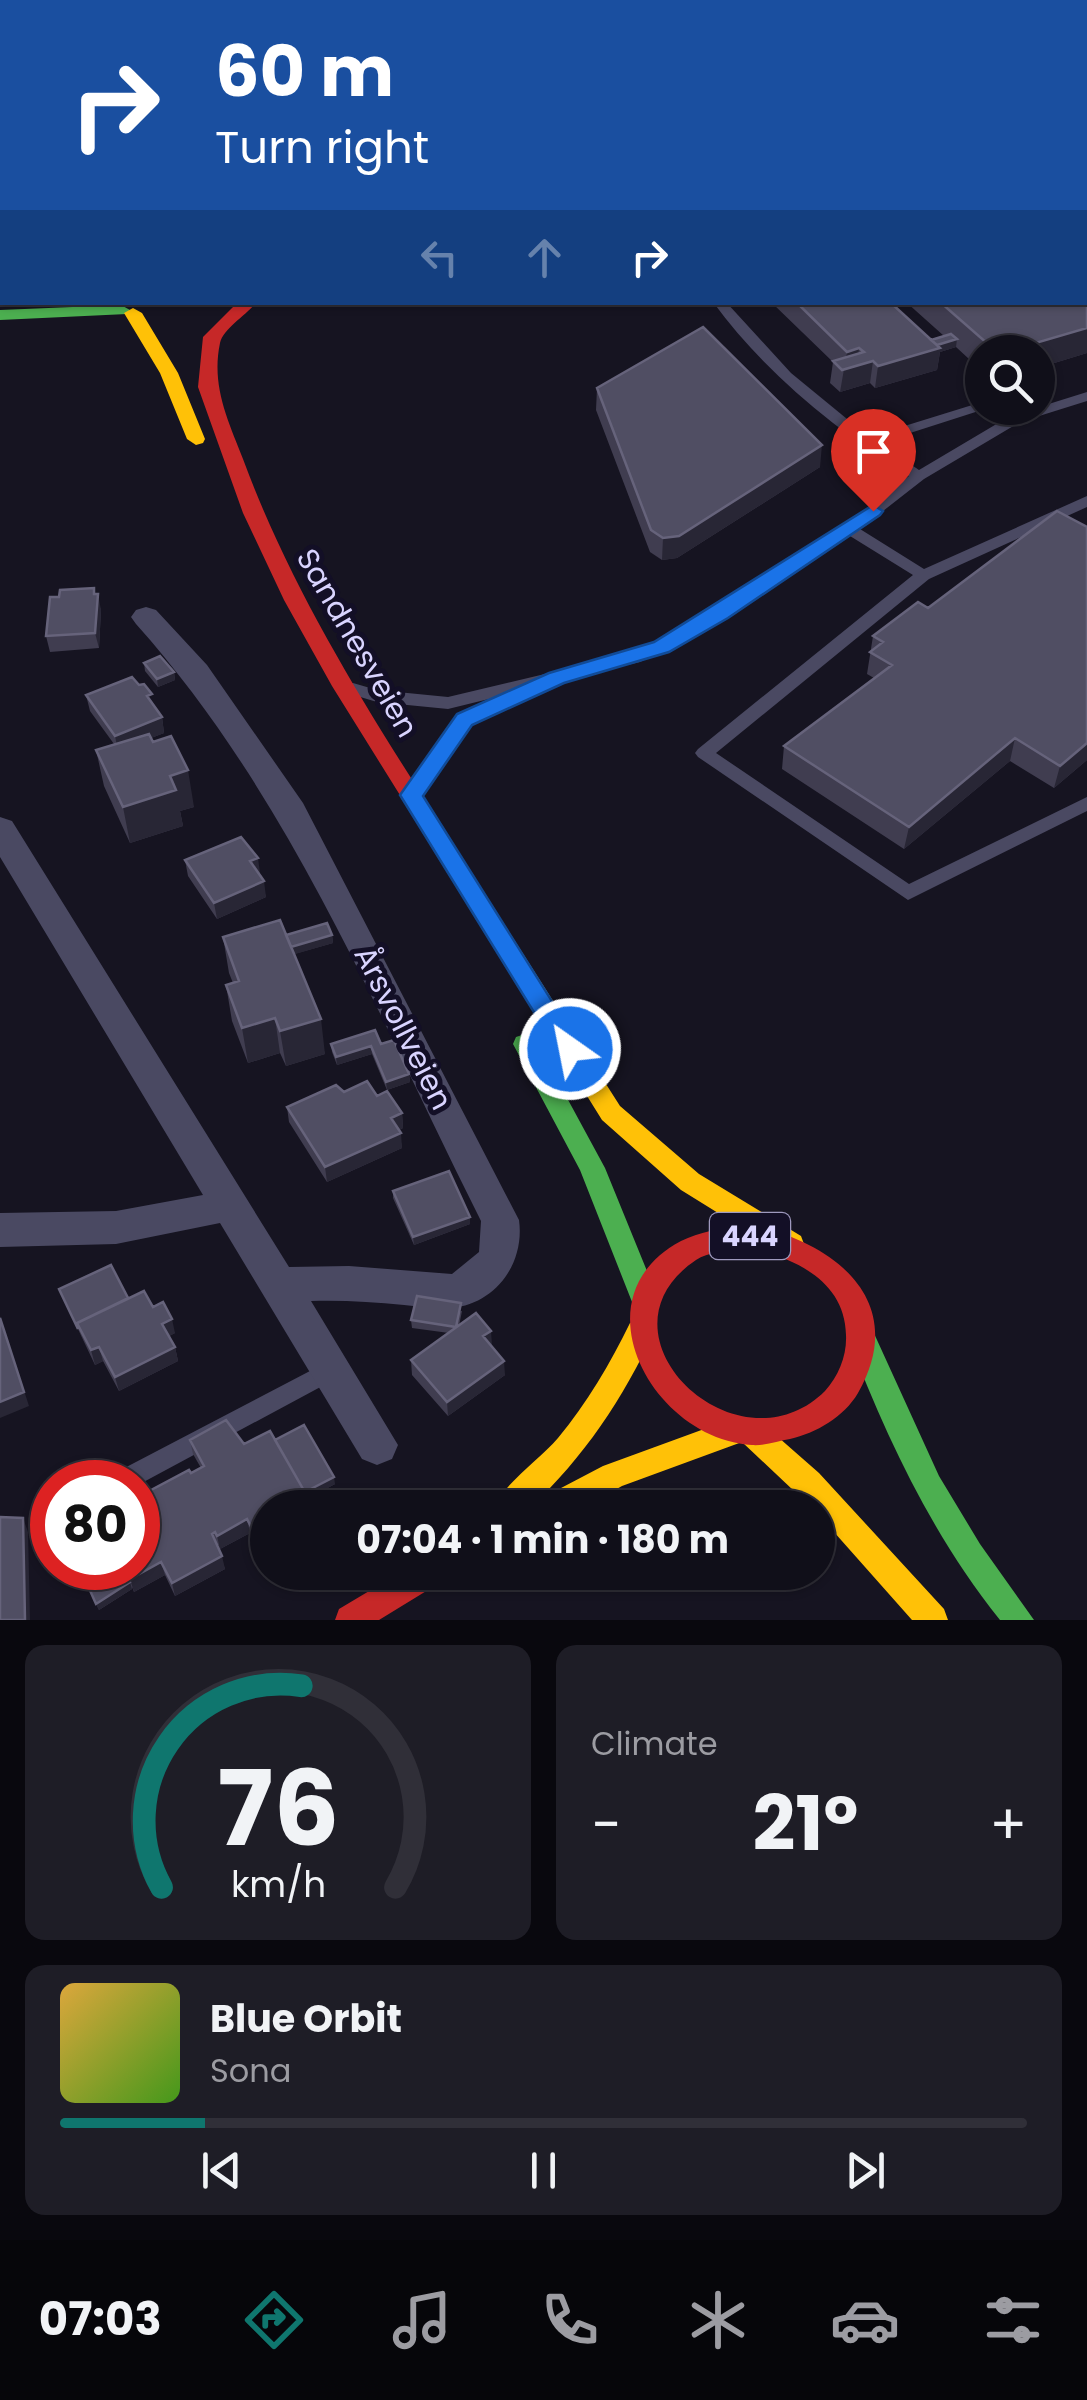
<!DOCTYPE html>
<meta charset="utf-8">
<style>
body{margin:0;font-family:Poppins,sans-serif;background:#1e1d26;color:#f1f3f6;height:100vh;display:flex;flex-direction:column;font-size:38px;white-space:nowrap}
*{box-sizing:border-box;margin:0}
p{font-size:32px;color:#9c9ca2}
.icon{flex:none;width:55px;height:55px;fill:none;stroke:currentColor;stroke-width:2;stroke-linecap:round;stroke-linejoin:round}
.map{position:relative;height:1620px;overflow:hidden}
.drawer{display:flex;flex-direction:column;gap:25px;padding:25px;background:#09080e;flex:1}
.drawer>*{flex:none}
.hud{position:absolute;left:0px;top:0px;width:1088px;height:305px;box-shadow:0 2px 8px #0004,0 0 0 2px #302f38;background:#1a4fa0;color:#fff;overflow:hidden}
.tools{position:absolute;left:965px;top:335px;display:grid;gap:20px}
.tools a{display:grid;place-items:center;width:90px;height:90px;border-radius:50%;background:#100f19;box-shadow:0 2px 8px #0004,0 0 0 2px #302f38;font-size:50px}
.speed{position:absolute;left:30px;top:1460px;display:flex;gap:20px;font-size:50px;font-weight:700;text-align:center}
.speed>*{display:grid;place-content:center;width:130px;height:130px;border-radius:50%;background:#100f19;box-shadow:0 2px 8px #0004,0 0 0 2px #302f38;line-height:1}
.speed .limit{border:15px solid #d22;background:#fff;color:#111}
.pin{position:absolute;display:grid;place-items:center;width:85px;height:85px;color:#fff;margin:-102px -42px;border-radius:50% 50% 50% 0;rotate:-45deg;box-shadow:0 0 10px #0007}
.pin .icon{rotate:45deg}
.me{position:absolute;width:110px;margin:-55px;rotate:327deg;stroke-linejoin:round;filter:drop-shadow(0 0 8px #0008)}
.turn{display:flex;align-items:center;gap:35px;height:210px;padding:0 50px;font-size:45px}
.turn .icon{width:130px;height:130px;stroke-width:2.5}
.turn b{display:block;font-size:70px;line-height:85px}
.lanes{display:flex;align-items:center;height:95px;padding:0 50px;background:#0003;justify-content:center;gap:50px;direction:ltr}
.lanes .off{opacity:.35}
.big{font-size:75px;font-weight:700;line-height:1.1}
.drawer .card{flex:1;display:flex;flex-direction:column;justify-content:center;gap:15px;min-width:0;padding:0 35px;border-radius:20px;background:#1e1d26}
.drawer .dial{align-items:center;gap:0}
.dial svg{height:260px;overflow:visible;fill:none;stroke:#302f38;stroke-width:7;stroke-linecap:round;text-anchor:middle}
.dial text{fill:#f1f3f6;stroke:none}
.song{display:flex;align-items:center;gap:30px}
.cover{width:120px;height:120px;border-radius:15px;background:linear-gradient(135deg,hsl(40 70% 55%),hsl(100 70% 35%))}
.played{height:10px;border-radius:5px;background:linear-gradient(90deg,#0f766e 15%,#302f38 15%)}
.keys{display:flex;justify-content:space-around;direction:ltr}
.heat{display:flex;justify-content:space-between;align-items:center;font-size:55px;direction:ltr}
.drawer .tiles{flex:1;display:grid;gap:25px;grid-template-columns:1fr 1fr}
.card:last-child{grid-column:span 2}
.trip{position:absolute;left:250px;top:1490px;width:585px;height:100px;border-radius:50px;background:#100f19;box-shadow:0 2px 8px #0004,0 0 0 2px #302f38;font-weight:700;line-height:100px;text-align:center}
.tabs{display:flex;height:160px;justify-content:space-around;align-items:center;background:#06060a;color:#9c9ca2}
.tabs .icon{width:70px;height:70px}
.tabs .current{color:#0f766e}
.tabs b{font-size:45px;color:#f1f3f6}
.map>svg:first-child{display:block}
</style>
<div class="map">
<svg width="1087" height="1620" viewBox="0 0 1087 1620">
<rect width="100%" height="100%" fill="#161421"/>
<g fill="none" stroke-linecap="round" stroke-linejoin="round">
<path fill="#4a4962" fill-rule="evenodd" d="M1087,163V171L1085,172V164Z
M713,302H726L791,373L869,437L982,402V408H988L879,443L919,470L1010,416L1087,392V401L1020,422L924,479L860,529L924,569L1087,496V507L929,579L716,753L909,884L1087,797V811L908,900L698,757L695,753L698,749L913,575L850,536L692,638L640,662L523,690L528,695L526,699L470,723L420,796H408L405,792L408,788L458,715L505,695L448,709L377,702L347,693L345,689L347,685L353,683L377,690L448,697L629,654L680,630L714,609L845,526L909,476C835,429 766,374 713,302Z
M331,1360L339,1363L342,1370L339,1377L138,1485V1482H110L113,1474Z"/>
<path fill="#4a4962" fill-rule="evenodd" d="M146,607L156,610L207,665L303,803L519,1220C525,1263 496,1304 451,1308C436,1310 419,1306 404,1305C373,1302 342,1300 311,1301L398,1445L392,1459L377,1465L362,1459L220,1223L116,1244L0,1247V1213L116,1211L203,1195L0,857V817L12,821L289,1267L349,1266L452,1274L479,1252L481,1221C378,1016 290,796 136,624L131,617L136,610Z"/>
<path fill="#4caf50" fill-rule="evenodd" d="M1085,60H1087V68H1085Z
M121,305L130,310L127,314L0,320V310Z
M525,1034L534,1037L605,1168L658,1298L654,1307L644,1310L634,1307L580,1170L513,1044L516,1037Z
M862,1325L872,1329L939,1476L980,1544L1034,1620H1000C932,1535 887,1439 848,1338L852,1329Z"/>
<path fill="#ffc107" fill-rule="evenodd" d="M133,308L142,313L178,373L205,439L203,443L196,445L187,439L160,373L124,313Z
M482,899L490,902L620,1106L699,1174L801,1236L804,1244L801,1252L791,1256L781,1252L681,1190L602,1120L470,908L474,902Z
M640,1320L650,1323L654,1332C623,1399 584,1457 530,1508H493C504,1484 540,1459 558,1438C587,1403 610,1364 630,1323Z
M737,1417L762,1423L819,1473L944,1609L948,1620H912L818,1514V1508H812L742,1442L622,1486L583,1508H538L542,1498L603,1466Z"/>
<path fill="#c62828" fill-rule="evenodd" d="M223,0H237V2H223Z
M238,302L255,304C245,316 223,329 220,343C211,386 228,420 243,459C302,619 400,759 490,902L494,908L490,914H474L332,686L284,600L243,513L198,387L203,337Z
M740,1223C826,1237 913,1296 858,1393C844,1417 816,1433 790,1439C778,1441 764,1446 752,1445C652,1439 575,1297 681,1241C699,1232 721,1229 740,1223ZM740,1247C789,1255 845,1278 846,1335C847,1355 839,1376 825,1391C737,1478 586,1334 696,1260C708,1252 726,1251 740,1247Z
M401,1572H445L441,1582L379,1620H335L339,1609Z"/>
</g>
<path fill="#403d50" d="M583,0H613L611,2Z
M1087,175V353L1038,368V352H982V371L956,347L940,352L937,370L875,388L870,383L840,392L830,383L833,362L771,302H890L931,340L944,336L906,302H1085Z
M597,388L820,467L677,558L662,560L650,552L596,410Z
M1087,527V760L1054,788L1010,761L904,849L782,769L784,746L874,678L867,674L873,636Z
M95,594L101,610L99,648L50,652L46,636Z
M144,663L174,672L175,680L158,687L145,671Z
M86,695L154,707L162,717L164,733L151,738L194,807L180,811L183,826L130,843L104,786L96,750L114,744L90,711Z
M185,860L260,873L259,874L266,897L217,919L188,876Z
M286,935H332L333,943L294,954L325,1054L286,1066L280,1053L248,1063L232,1021L226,985L233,983L229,973L223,937Z
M331,1044H381L409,1074L410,1082L387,1090L372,1054L337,1065L332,1052Z
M377,1096L402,1113L403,1128L399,1130L402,1148L327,1182L289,1122L287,1107Z
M393,1191L470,1217V1224L414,1245L393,1198Z
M59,1289L128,1298L153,1307L175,1333L169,1336L175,1347L178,1361L119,1391L103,1361L95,1365Z
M462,1311L459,1326L491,1346L505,1375L448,1416L412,1375L411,1360L449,1333L412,1328L411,1320Z
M190,1440L244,1444L275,1440L335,1484L305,1500V1502L261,1553L250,1533L220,1549L219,1545L217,1546L225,1569L175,1596L165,1575L134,1592L132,1587V1589L99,1610L79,1568L191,1473L201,1468L193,1454Z"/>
<path fill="#282635" d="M1087,328V353L1038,368V352H1005Z
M957,339L956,347L940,352L937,370L875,388L878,366L924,349Z
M859,348L857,366L873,361L870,383L840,392L847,352Z
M822,445L820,467L677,558L662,560L663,538Z
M98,594L101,610L99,648L95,633Z
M174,672L175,680L158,687L157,679Z
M162,717L164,733L118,751L115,736Z
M1015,738L1010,761L904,849L909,827Z
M1087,743V760L1054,788L1060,766Z
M188,770L194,807L180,811L183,826L130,843L123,807L170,776Z
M258,858L260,873L252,876L250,861Z
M264,881L266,897L217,919L214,903Z
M332,935L333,943L292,955L291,947Z
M275,1018L280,1053L248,1063L242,1028Z
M321,1019L325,1054L286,1066L280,1031Z
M371,1046L372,1054L337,1065L336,1057Z
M409,1074L410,1082L387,1090L386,1082Z
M402,1113L403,1128L392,1133L391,1118Z
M401,1133L402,1148L327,1182L325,1167Z
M470,1217V1224L414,1245L413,1237Z
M0,1316L29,1406L0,1418Z
M172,1319L175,1333L166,1338L162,1324Z
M491,1331L492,1345L483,1336Z
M99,1347L103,1361L95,1365L91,1350Z
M175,1347L178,1361L119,1391L115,1377Z
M504,1361L505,1375L448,1416L447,1402Z
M334,1477L335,1484L305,1500V1502L298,1506L296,1492Z
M23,1518L28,1532L30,1620H25Z
M247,1519L250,1533L220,1549L217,1536Z
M268,1535V1550L261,1553L258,1540Z
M222,1556L225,1569L175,1596L172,1583Z
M161,1562L165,1575L134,1592L130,1579Z
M130,1582L132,1589L99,1610L96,1604Z"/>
<path fill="#504e63" stroke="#66637b" stroke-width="2.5" d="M504,0H522L540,2H502Z
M665,0H710L709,2H663Z
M1085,175H1087V328L1005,352H997L940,302H1085Z
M796,302H890L940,348L878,366L873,361L842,370L833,361L864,352L859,348L847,352Z
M703,327L822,445L679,536L663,538L651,530L597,388Z
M951,334L957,339L937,345L931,340Z
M1057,511L1087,527V743L1060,766L1015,738L909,827L784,746L892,665L870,652L883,642L873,636L918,602L928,608Z
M94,588V594H98L95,633L46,636L50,597H59L60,590Z
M160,656L174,672L157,679L144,663Z
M132,677L139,685L144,684L152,694L147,696L162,717L115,736L86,695Z
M149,734L153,742L171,736L188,770L170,776L176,790L123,807L96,750Z
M241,837L258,858L250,861L264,881L214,903L185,860Z
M280,920L321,1019L280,1031L275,1018L242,1028L226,985L239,981L223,937Z
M327,923L332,935L291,947L286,935Z
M375,1030L381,1044L394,1040L409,1074L386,1082L371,1046L336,1057L331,1044Z
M367,1081L377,1096L387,1091L402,1113L391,1118L401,1133L325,1167L287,1107L336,1085L344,1092Z
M449,1171L470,1217L413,1237L393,1191Z
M111,1265L128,1298L77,1323L78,1329L59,1289Z
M144,1291L153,1307L163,1302L172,1319L162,1324L175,1347L115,1377L99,1347L91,1350L77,1323Z
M417,1296L461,1303L456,1327L411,1320Z
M476,1313L491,1331L483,1336L504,1361L447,1402L411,1360Z
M0,1318L24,1392L0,1402Z
M226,1420L244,1444L270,1431L303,1489L296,1492L304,1508H268V1535L258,1540L247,1519L217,1536L215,1532L212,1534L222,1556L172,1583L161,1562L130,1579L124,1568H138V1497L189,1470L191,1473L204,1466L190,1440Z
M304,1425L334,1477L303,1493V1489L275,1440Z
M0,1517L23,1518L25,1620H0Z
M80,1568H123L130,1582L96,1604Z"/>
<path fill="#1a73e8" stroke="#114b97" stroke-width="2.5" d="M873,505L883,511L880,515L728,618L669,652L564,683L472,725L423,796L582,1049L578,1056H561L400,795L457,714L549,673L654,642Z"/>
<g text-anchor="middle" stroke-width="10" stroke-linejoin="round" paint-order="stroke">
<rect fill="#130f26" stroke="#9e99be" stroke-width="2.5" x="710" y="1213" width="80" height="46" rx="8"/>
<g font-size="28" font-weight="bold" fill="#d9d4ff">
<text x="750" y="1246">444</text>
</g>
<g font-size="30" fill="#d9d4ff" stroke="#130f26">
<text transform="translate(357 643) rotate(60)" y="10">Sandnesveien</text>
<text transform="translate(403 1028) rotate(63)" y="10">Årsvollveien</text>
</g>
</g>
</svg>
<div class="tools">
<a><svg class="icon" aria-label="search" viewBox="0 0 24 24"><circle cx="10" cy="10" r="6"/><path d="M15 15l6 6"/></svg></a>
</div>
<div class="speed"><div class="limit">80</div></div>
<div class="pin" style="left:873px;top:511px;background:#d93025"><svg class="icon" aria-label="arrive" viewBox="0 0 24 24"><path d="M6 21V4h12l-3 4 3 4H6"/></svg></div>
<svg class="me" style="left:570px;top:1049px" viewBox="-20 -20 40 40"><circle r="17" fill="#1a73e8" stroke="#fff" stroke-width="3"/><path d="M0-11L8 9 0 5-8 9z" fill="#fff"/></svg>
<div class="trip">07:04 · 1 min · 180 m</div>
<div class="hud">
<div class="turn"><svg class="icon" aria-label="right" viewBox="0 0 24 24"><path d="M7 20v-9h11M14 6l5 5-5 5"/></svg><div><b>60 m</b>Turn right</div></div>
<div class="lanes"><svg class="icon off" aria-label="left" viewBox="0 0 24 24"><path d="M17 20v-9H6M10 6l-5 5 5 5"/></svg><svg class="icon off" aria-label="ahead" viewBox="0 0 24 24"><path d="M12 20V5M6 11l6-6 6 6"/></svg><svg class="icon" aria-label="right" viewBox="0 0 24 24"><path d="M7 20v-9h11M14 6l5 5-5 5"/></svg></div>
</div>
</div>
<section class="drawer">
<div class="tiles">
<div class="card dial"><svg viewBox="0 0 100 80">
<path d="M14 69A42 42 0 1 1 86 69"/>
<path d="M14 69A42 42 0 0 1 57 7" stroke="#0f766e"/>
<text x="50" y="56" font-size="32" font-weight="700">76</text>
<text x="50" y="72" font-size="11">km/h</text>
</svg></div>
<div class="card"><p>Climate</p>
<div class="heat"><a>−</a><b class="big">21°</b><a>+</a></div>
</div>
<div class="card">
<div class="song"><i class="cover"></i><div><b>Blue Orbit</b><p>Sona</p></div></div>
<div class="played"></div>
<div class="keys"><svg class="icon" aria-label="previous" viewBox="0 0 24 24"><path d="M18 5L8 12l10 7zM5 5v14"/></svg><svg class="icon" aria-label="pause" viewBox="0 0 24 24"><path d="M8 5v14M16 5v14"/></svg><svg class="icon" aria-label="next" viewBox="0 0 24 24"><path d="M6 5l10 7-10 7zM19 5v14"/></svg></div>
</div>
</div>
</section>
<nav class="tabs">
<b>07:03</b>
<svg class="icon current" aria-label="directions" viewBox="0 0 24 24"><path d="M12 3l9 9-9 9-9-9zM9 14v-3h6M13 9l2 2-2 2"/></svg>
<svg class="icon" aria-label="music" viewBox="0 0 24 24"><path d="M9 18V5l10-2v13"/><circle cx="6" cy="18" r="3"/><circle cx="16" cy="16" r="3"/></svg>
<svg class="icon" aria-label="phone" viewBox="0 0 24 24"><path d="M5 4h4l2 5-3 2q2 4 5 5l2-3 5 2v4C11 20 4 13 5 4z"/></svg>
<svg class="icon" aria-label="climate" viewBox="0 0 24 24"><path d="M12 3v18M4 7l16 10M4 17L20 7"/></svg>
<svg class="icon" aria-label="car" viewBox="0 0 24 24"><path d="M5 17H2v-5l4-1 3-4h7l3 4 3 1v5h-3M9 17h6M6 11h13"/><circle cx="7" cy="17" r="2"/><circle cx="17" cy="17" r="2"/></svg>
<svg class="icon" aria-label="filters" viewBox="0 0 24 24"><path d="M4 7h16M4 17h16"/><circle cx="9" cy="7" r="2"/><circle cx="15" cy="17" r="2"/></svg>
</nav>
